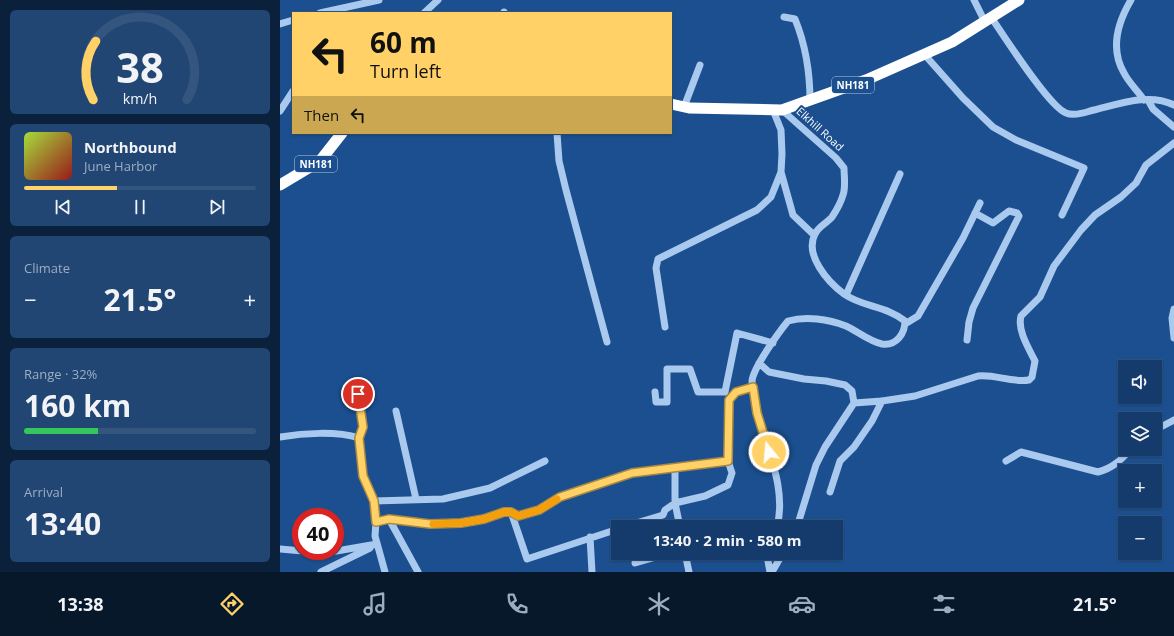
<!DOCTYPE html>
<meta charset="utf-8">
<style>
body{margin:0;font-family:"Open Sans",sans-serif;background:#214673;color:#f1f3f6;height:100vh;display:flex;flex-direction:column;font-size:15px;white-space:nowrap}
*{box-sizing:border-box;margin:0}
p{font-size:13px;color:#9dadc1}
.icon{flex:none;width:22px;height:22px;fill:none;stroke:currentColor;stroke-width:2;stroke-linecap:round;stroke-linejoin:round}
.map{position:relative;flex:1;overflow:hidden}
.drawer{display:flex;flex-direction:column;gap:10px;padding:10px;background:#0b203b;width:280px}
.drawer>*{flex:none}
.guide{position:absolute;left:12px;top:12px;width:380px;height:122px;border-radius:0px;box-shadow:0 1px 3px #0004,0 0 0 1px #33557e;background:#ffd166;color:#111;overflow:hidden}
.fabs{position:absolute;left:838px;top:360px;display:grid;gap:8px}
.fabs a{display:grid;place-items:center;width:44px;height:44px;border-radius:0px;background:#143b6b;box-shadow:0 1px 3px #0004,0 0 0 1px #33557e;font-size:20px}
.speed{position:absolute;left:12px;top:508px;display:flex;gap:8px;font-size:20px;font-weight:700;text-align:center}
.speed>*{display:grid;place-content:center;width:52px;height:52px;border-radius:50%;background:#143b6b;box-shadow:0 1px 3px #0004,0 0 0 1px #33557e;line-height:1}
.speed .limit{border:6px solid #d22;background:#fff;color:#111}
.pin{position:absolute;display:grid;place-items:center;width:34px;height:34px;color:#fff;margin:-17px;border:2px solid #fff;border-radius:50%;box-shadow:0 1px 4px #0007}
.me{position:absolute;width:44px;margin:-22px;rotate:343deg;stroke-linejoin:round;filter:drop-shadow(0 0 3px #0008)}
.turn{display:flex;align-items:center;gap:14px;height:84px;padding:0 12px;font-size:18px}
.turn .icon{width:52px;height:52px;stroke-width:2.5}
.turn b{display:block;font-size:28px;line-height:34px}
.then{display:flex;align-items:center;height:38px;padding:0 12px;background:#0003;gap:8px;font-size:15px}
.big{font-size:30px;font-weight:700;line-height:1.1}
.drawer .widget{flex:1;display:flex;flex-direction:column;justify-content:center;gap:6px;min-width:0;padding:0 14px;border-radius:6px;background:#214673}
.drawer .dial{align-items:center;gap:0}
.dial svg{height:104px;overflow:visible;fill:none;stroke:#33557e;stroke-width:7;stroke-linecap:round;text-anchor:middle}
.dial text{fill:#f1f3f6;stroke:none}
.song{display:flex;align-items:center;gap:12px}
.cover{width:48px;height:48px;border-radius:6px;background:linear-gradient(135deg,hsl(80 70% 55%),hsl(0 70% 35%))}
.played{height:4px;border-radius:2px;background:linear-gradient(90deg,#ffd166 40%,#33557e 40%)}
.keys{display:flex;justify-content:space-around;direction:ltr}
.heat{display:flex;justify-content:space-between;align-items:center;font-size:22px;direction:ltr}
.charge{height:6px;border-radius:3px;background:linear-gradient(90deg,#34c759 32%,#33557e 0)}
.trip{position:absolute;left:331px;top:520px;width:232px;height:40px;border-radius:0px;background:#143b6b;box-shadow:0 1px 3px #0004,0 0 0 1px #33557e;font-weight:700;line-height:40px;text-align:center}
.tabs{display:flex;height:64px;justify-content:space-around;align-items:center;background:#08182b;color:#9dadc1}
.tabs .icon{width:28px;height:28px}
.tabs .selected{color:#ffd166}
.tabs b{font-size:18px;color:#f1f3f6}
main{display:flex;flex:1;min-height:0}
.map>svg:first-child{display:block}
</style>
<main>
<section class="drawer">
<div class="widget dial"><svg viewBox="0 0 100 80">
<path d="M14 69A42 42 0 1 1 86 69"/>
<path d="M14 69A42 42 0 0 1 16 24" stroke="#ffd166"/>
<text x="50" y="56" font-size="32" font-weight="700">38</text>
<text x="50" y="72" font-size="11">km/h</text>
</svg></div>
<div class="widget">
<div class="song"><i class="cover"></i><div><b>Northbound</b><p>June Harbor</p></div></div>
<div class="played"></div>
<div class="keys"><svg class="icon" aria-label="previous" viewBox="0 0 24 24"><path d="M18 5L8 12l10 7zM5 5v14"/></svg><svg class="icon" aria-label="pause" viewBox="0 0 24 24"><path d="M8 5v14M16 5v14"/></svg><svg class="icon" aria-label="next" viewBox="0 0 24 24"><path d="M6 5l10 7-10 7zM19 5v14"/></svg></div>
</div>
<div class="widget"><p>Climate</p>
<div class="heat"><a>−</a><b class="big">21.5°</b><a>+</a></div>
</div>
<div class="widget"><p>Range · 32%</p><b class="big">160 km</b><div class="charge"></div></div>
<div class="widget"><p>Arrival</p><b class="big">13:40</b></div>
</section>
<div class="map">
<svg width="894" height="572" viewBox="0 0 894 572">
<rect width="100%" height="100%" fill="#1b4f8f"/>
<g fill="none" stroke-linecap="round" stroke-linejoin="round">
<path stroke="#a9c9ee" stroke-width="7" d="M694,0L705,22
M851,0C838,22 830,49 844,73C849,83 858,91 864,100
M40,13L99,0
M144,13L158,0
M224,13V12
M504,17L515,19C526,46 530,73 530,101
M711,17C724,36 769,107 786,113C793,116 804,113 810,111C837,105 868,92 894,105
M0,24L13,20
M644,54L683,98L713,127L736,140L804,168L782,215
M868,100L873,109L894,127
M404,107L420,65
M0,111L13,91
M277,133L279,161L286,190L327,342
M501,172L513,215L534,235
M566,295L620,174
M894,309L892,318L894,338
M625,324L638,316L683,238L700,203
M385,327L376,268L378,259L477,210L491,197L501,172L502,154L501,130L493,110
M687,340L689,322L693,308L739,216L737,213L729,211L713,223L695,213
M479,363L489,372L524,379L546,381L565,385L572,391L574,403L545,447L536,465L517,527
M375,392L376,402H387V369H410L418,392H445L457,333L493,343
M78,393L83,427L79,438
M574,403L602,401L635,396L698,376C715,374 732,383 749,380L752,377L755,361C749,349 737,330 741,316L760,297L774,266L801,230L815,215L841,197L856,183L866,165L894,143
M116,411L136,499
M875,430L894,420
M0,437C23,433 57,431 79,438L83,476L94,501L96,522
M726,461L741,452L818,472C833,468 841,460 851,449
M395,469V503L400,527
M550,492L560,461L574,447L592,421L602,401
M94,501L163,499L210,488L265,461
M231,512L247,559L338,529
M109,519L138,572
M343,527L383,515L385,510L395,503L425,496L448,485L452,473L448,461
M497,527C508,484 482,441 475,399C474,394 472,387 472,381C473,368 499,332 508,321C526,316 548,319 566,326C577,331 590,342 602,344C617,346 625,333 625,321C607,306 582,307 564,294C548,282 524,255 535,234C538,227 547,223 552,217C556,211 561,202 563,195C566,187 564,176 564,168L556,158L502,110
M310,537L312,572
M0,549L45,553L97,544
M405,553L409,572
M490,553L488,561L490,572
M355,563L390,553
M41,572L90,548
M105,572L95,536L96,522L109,519L150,524L181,523L204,519L224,511L231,512L238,516L259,510L280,497L352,473L448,461L449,400L456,392L473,387
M492,572L503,553"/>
<path stroke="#fff" stroke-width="11" d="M391,104L409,108L502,110L586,80L672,42L739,0
M0,185L40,161L62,133"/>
</g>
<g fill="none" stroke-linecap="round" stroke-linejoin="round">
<g stroke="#a68842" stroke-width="10">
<path id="route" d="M78,394L83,427L79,438L83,476L94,501L96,522L109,519L150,524L181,523L204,519L224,512H231L238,516L259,510L280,497L352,473L448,461L449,400L456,392L473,387L477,413L489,452"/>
</g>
<use href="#route" stroke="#ffd166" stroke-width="7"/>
<path stroke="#f59e0b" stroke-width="7" d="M153,524L181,523L204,519L224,512H231L238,516L259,510L277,499"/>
</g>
<g text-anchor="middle" stroke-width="4" stroke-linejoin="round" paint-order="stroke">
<g fill="#1b4f8f" stroke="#bbcadd" stroke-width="1">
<rect x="552" y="77" width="42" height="16" rx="3"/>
<rect x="15" y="156" width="42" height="16" rx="3"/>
</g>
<g font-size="10" font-weight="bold" fill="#fff">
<text x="573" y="89">NH181</text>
<text x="36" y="168">NH181</text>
</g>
<g font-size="11" fill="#fff" stroke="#1b4f8f">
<text transform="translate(540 129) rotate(42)" y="4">Elkhill Road</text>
</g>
</g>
</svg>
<div class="fabs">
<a><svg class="icon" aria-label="sound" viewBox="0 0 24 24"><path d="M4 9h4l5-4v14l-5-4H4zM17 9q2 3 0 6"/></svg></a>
<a><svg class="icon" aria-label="layers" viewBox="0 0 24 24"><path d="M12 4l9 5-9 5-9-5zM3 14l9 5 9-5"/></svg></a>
<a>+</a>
<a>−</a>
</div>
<div class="speed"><div class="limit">40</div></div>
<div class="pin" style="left:78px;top:394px;background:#d93025"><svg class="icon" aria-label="arrive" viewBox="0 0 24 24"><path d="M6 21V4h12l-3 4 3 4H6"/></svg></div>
<svg class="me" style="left:489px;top:452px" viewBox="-20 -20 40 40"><circle r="17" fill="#ffd166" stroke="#fff" stroke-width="3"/><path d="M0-11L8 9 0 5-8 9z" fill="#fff"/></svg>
<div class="trip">13:40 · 2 min · 580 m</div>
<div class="guide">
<div class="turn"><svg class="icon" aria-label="left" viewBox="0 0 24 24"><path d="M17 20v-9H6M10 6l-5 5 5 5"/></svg><div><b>60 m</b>Turn left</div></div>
<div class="then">Then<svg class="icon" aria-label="left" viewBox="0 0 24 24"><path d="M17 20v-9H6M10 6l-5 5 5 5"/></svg></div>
</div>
</div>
</main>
<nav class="tabs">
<b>13:38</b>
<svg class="icon selected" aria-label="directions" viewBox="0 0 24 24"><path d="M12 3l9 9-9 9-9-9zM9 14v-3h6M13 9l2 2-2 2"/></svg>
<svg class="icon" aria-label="music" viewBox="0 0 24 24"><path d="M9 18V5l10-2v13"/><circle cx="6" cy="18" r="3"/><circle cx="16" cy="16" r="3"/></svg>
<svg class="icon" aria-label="phone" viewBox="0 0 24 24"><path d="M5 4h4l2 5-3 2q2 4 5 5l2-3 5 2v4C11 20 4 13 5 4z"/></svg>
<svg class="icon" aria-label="climate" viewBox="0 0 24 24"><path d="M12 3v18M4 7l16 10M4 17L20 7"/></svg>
<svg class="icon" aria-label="car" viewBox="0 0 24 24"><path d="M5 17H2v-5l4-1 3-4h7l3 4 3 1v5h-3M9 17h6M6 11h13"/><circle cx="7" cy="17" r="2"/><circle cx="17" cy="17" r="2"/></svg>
<svg class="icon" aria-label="filters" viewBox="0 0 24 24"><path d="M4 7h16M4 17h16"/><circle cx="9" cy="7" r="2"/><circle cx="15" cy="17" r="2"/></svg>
<b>21.5°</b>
</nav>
